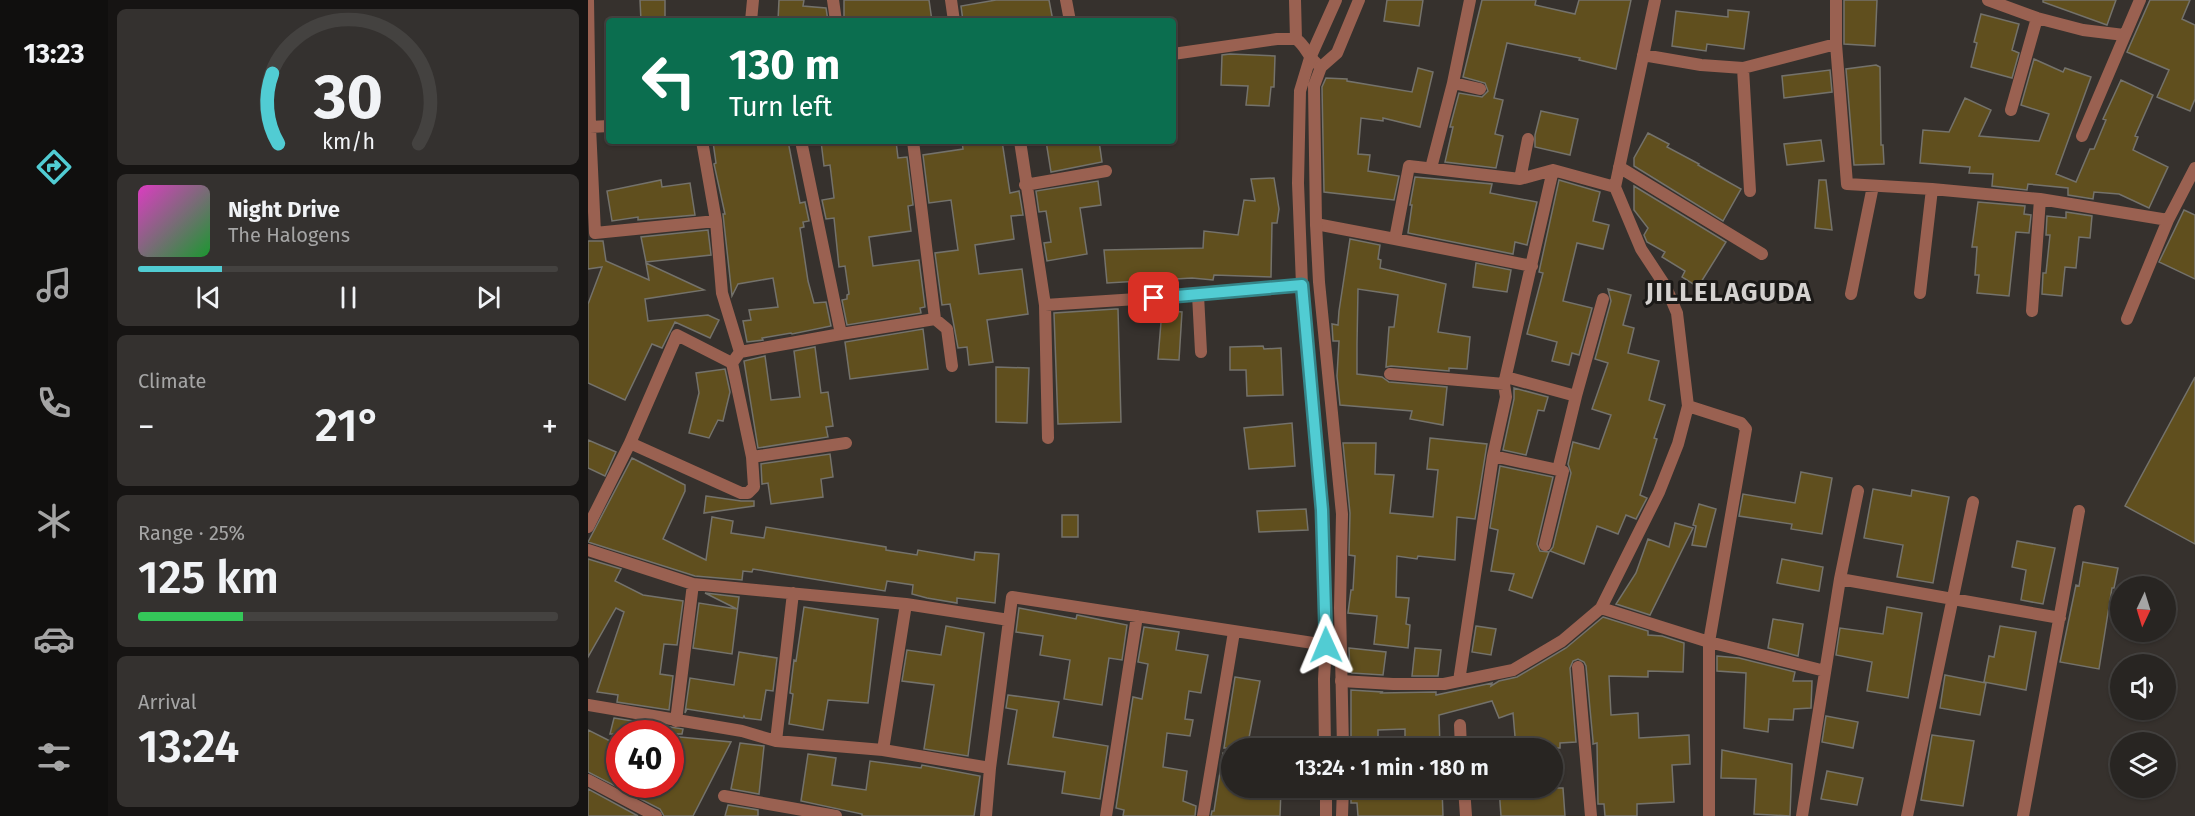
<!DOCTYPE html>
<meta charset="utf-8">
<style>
body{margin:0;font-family:"Fira Sans",sans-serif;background:#34312f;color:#f1f3f6;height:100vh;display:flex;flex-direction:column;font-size:22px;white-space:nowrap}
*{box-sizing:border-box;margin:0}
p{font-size:20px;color:#a5a5a5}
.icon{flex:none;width:33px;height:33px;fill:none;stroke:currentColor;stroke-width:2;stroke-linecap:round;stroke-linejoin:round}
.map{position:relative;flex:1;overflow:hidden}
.details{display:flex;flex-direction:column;gap:9px;padding:9px;background:#161413;width:480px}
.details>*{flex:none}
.top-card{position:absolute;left:18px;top:18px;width:570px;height:126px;border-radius:6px;box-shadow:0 2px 4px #0004,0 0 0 2px #444240;background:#0b6e4f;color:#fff;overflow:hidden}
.needle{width:39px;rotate:184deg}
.buttons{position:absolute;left:1522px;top:576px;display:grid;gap:12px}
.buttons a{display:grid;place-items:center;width:66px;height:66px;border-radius:50%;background:#282522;box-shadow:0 2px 4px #0004,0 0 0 2px #444240;font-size:30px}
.speed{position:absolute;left:18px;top:720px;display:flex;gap:12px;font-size:30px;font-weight:700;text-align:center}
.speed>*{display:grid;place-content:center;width:78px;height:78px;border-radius:50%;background:#282522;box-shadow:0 2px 4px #0004,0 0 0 2px #444240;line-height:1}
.speed .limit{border:9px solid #d22;background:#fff;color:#111}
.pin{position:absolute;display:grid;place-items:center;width:51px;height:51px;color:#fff;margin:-26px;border-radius:12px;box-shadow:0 3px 9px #0006}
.me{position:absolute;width:66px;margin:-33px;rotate:359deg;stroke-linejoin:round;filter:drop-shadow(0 0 4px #0008)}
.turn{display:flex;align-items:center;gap:21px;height:126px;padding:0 24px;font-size:27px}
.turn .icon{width:78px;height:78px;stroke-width:2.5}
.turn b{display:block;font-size:42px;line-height:51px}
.big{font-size:45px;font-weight:600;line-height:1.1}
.details .tile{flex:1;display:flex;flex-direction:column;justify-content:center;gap:9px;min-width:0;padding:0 21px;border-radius:9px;background:#34312f}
.details .dial{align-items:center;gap:0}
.dial svg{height:156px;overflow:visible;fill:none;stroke:#444240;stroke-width:7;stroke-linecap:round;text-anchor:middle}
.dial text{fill:#f1f3f6;stroke:none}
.song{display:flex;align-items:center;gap:18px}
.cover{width:72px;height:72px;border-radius:9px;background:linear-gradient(135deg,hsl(310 70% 55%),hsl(130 70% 35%))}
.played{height:6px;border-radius:3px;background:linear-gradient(90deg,#51ccd3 20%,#444240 20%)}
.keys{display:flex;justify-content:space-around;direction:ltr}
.heat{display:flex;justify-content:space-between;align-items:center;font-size:33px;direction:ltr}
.charge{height:9px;border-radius:4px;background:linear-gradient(90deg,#34c759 25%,#444240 0)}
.trip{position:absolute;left:633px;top:738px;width:342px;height:60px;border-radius:30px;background:#282522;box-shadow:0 2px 4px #0004,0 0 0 2px #444240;font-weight:600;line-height:60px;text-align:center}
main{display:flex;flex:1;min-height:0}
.tabs{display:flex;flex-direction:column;width:108px;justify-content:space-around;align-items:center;background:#100f0e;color:#a5a5a5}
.tabs .icon{width:42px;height:42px}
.tabs .current{color:#51ccd3}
.tabs b{font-size:27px;color:#f1f3f6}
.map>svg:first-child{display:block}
</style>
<main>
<nav class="tabs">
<b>13:23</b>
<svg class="icon current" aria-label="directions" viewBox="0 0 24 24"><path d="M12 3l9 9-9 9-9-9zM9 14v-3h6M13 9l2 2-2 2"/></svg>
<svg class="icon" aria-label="music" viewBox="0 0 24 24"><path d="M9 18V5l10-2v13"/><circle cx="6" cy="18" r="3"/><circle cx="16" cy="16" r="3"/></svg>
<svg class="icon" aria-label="phone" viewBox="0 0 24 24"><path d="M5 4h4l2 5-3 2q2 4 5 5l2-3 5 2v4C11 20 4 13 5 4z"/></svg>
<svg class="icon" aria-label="climate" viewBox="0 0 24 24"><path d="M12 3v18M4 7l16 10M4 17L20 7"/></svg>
<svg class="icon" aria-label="car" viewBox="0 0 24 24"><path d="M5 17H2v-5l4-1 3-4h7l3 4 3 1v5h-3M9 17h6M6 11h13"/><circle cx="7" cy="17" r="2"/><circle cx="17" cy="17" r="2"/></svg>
<svg class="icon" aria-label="filters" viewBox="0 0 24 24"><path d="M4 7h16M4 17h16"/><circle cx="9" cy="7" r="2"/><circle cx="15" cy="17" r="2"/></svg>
</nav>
<section class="details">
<div class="tile dial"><svg viewBox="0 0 100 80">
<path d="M14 69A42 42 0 1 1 86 69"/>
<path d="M14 69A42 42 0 0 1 11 33" stroke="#51ccd3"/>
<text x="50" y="56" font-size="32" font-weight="700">30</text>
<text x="50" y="72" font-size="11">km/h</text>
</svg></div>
<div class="tile">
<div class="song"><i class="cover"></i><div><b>Night Drive</b><p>The Halogens</p></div></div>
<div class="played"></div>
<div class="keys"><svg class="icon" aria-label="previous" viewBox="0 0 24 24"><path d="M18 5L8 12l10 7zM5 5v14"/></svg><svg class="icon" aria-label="pause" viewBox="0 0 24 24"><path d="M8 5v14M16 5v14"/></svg><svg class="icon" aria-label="next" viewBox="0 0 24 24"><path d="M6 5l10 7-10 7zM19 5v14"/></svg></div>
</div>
<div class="tile"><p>Climate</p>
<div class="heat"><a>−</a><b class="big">21°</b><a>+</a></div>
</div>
<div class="tile"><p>Range · 25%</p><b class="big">125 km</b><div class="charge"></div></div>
<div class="tile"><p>Arrival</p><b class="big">13:24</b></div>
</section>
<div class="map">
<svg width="1607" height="816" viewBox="0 0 1607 816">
<rect width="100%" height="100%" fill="#36312d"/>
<path fill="#604f1e" stroke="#74726b" stroke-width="1.5" d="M52,0H77V21H53Z
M191,0H216L215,6L238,8L240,21H190Z
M256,0H341L344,21H256Z
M408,0H461L465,21H375L373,6Z
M799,0H835L831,26L796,21Z
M894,0H948L947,5L987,14L991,0H1043L1028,69L991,60L992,58L919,43L906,98L915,100L907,134L915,136L908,168L857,162L865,127H862L871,93L894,97L900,91L897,83L875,77Z
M1256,0H1289L1287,46L1256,44Z
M1455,0H1528L1519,25L1455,2Z
M1562,0H1602L1594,19L1607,25V99L1602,111L1569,97L1581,70L1539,52Z
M1140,10L1161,12L1156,49L1119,44L1118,51L1084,46L1088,11L1140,17Z
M1393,14L1431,24L1424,50L1431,53L1424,78L1383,67L1389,43L1386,42Z
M642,54L687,56L686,87H683L681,106L658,105L660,86L633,85L634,55Z
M1446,59L1475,72L1477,68L1503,77L1468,174L1488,182L1502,149H1506L1518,120L1515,119L1533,80L1565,95L1547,136L1550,137L1545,150L1580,167L1561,208L1531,194L1506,192L1505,199L1480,195V188L1440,184L1439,190L1404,186L1405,174L1381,173L1382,167L1332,163L1335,130L1361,132L1377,98L1403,110L1391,136L1451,141L1461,114L1433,105Z
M1288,65L1292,67L1293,145H1295L1296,164L1266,165L1258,69Z
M830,68L845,72L832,127L795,118V121L773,118L770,154L782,155L780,171L811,176L806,200L736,192L734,87L738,78L759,79V81L824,92Z
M1242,70L1244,92L1196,98L1194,76Z
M953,111L990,119L982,155L947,147V135Z
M1060,133L1081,144L1079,147L1111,164L1110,165L1153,189L1135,221L1046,166V158Z
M1233,140L1236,161L1199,165L1196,144Z
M133,141H200L212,203L217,202L221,221L215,222L216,227L212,228L220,281L226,303L238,302L243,326L204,334L203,333L174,338L175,340L159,342L155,321L163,320L161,310L190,307L185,278L150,284L144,296L135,214H137L126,164L128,163L125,142Z
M233,141H308L310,158L319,157L325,205L320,206L323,231L281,237L285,266L331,260L337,307L332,308L333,313L259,325L254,300L259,299V295L261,294L257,266L251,267L246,218L238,219L234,200L246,198L242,165L236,166Z
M374,141H414L422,193L431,191L435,215L423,216L426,239L387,245L391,274L434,269L440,314L399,320L405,362L381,365L379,347L370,348L362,304L354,305L347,253L370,250L363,200L341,203L335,155L375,149Z
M458,141H511L514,162L463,172Z
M827,177L904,184L902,193L949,202L939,245L927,242L925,254L820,233L824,205H822Z
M686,178L691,209L689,223H684L683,277L626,275L625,280L604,278L519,283L516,250L615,248L616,231L650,235L656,200L667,201L663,179Z
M73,180L74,187L102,183L107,215L50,220V217L24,221L19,191Z
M971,180L1012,192L1005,221L1021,225L1015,249L989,243L975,301L1004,308L991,355L984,353L981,365L964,361L969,342L939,334L955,273L951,272Z
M1231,180H1238L1244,230L1227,228Z
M510,181L513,205L492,208L499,254L459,261L456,243L463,242L458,211L451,212L448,191Z
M1046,186L1138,242L1110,287L1094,277L1097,271L1074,257L1077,252L1059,242L1056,235L1060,228L1046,210Z
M1390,202L1437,206L1436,214L1443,215L1441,233L1428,232L1421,296L1389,293L1391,275H1387L1389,247H1384Z
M1596,210L1607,215V279L1571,262Z
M1478,212L1504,216L1502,238L1491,237L1488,268L1477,267L1474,296L1454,294L1455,273H1458L1462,235H1458L1459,216L1478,218Z
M120,230L123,255L58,262L53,237Z
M762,239L792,245L790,259L793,260L792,268L858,284L850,332L882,337L879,369L861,368V371L803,366L798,367L801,327H806L810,295L770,289L769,344V374L794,377L801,382L859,387L855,425L822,419L824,411L752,405L749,376L751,341H745L744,324L750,325L751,311Z
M0,241H15L18,261L61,280L58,263L116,290L57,299L60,321L120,315L131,320L122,338L87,322L74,348L64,344L37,400L0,383V304L14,267L0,269Z
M888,263L923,270L919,292L885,287Z
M1020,289L1043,295L1035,325L1046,328L1040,353L1071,361L1061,400L1077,405L1066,438L1069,439L1052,495L1059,498L1048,519L1038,515L1030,534L1009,526L996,564L962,551L965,547L983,473L980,464L985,442L1011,449L1023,415L1004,409L1020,363L1007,359L1023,301Z
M527,309H530L533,422L470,424L466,313Z
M574,310L594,312L591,360L570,359Z
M335,329L340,369L262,379L257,342Z
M675,346L676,349L693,348L695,395L659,396L658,370H642V347Z
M227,347L233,393L240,392L245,426L238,427L240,437L170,448L156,361L177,356L183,400L212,397L206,351Z
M408,367L441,368L439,423L408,422Z
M137,369L142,392L135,421L130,420L121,438L101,433L111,393L108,373Z
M1607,377V544L1537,506Z
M926,388L960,397L956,411L950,410L938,455L915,450L926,399Z
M704,423L707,466L661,469L656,428Z
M842,438L899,444L887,519L869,517L867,560L830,556L829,559L809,556L808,597L821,598L818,624L822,625L820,648L786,644L789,616L760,613L763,590H765L767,556L761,555L762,513L755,443H788L787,474L806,475L802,513L845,517L850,470L839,469Z
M0,440L28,452L17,476L0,468Z
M242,454L245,477L233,479L235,497L183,504L180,483L174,484L173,464Z
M44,458L97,485V491L75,539L118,560L124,517L145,521L143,533L176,538L178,527L298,547V550L329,555L330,550L386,560L387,552L411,554L407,603L369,598V603L339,598L324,594L325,585L299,581L297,591L165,569L164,572L155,571L154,580L107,576L0,542Z
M912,466L965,477L949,544L952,551L961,552L944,598L921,590L926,574L903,571L910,530L902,528Z
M1213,472L1244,478L1234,534L1203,529L1204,524L1151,516L1155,494L1207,503Z
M1285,489L1323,496L1324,490L1361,497L1345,583L1309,577L1315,545L1276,538Z
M118,496L153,501H166V506L116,513Z
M1111,504L1128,509L1118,547L1104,545L1108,526L1105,525Z
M718,509L720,530L671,532L669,511Z
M474,515H490V537H474Z
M1087,523L1105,528L1062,615L1028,604L1048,573L1060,539L1081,547Z
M1429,541L1467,548L1455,604L1433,600L1438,570L1424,567Z
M0,559L33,569L27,581L55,595L95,601L89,645L76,644L72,674L85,676L81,710L29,702L30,695L9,692L36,612L28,608L0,657Z
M1194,559L1235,567L1231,591L1189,583Z
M1495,562L1530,568L1526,588H1524L1511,669L1472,662L1488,585L1491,586Z
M117,593L151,597L144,654L105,648L111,603L149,609Z
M216,607L290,619L280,703L240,700L235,730L201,724L205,694L202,693L206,660L208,661Z
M1299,607L1334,613L1320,698L1279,691L1284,662L1248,655L1252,628L1295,634Z
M431,608L488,619L489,615L539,625L534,660L521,658L514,705L476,699L482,660L452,655L455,636L428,632Z
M1015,617L1060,631V635L1074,636L1096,643L1095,672L1060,671V677L1021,676L1023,715L1050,713L1051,738L1101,735L1102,764L1084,765L1086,802L1049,804V816H1017L1016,804H1010L1009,743L1005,744V741L998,666L996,662L990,659L985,661L982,668L988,742L972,743V748H928L925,713L911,718L904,701L851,715L852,748H817V729L790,730V748H763V690L794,692L793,693L848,692V695L904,683L903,686L911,681L929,677L978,648Z
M1185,619L1215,624L1210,656L1180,648Z
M358,626L396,633L380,756L336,749L346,685L314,681L319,650L353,655Z
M888,626L908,629L903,655L884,652Z
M1412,626L1448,632L1438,690L1396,682L1401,656L1406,657Z
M556,627L591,632L588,650L620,655L613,693L601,691L597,719L605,720L602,736L579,733L575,767L599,771L595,801L608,806L607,816H535L536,810L528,808L545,697L554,699L560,664L550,662Z
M761,648L798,652L795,675L764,673L762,672Z
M827,648L853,650L850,676H824Z
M151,652L189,658L185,691L178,690L173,720L157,718L156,716L155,718L99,709L97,713L102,678L146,685Z
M1129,656L1151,658L1207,672L1205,681H1224L1223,708L1206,709L1205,720L1181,719L1180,732L1156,728L1158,673L1129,671Z
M1357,675L1398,683L1392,715L1352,708Z
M647,677L672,681L659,748H636Z
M420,695L471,702L465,737L520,746L512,799L474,793L477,772L420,764L429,710L418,708Z
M1238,716L1270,722L1265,748L1234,742Z
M26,718L95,729L94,734H22Z
M0,730L32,746V784H82V736L143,742L105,816H76L72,809L0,772Z
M1344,735L1386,741L1375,806L1333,800Z
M152,743L176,746L171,794L143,789Z
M1134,750L1204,764L1202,816L1166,814L1168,779L1133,778Z
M635,753H644V789H693L692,816H623L624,811H626Z
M220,754L248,758L244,785L278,790L282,761L333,768L334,765L392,776L386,816H274V814L213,801Z
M1239,771L1275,778L1269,805L1233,799Z
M763,788H854L855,816H770L769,803H763Z
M911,788H975L977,816H913Z
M0,789L50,816H0Z
M140,805L170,810V816H137Z"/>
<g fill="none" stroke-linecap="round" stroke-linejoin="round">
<path stroke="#9a6151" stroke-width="12" d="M245,0L248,21
M363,0L366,21
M478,0L482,21
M707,0L708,39C718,46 719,55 728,63
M882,0L865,83L892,89
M1248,0V44L1259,184L1344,189
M1400,0L1449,18L1495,30L1536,35
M163,21L165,0
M585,54L689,39H708
M1055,55L1113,65L1155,68L1248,44
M1155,68L1162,191
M1423,110L1449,18
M21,126L2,127L7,233L128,221
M0,127H2L0,0
M1494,136L1552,0
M114,141L128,221L134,293L152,352
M213,141L253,334L152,352L144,363L164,457L258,443
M432,141L457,305L460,438
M1031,167L1174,254
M843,168L865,83
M932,179L940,139
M437,185L518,171
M728,224L807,239L821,166L932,179L965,170
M807,239L944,266
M1332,293L1344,189L1452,199L1580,220
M1263,294L1285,186
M610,295L613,352
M457,305L610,295L714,285
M1444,311L1452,199
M347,319L359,329L364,366
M1539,319L1580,220L1607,168
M253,334L347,319L325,141
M144,363L89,335L42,443L153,493H160L166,487L164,457
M802,374L916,384
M918,377L988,396L1015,299
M1100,406L1153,423L1158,429L1121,642V816
M905,456L975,471L957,545
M970,470L988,396
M0,527L42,443
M0,550L105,584
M1252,579L1270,491
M1013,608L1121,642L1237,671
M990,667L1003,816
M753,681L805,684H856L925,670L974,641L1013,608L1071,492L1090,444L1100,406L1089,313L1078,287L1053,249L1027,187L1067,0
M871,681L905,456L918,397L916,384L965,170L1027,187
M0,705L154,731L188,741L295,750L402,768
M88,721L105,584L318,604
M872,725L873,748
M188,741L205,593
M295,750L318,604L421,620
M0,780L68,816
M876,788L878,816
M136,796L248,816
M398,816L402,768L424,597L738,645
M518,816L549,616
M615,816L646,632
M1214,816L1252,579L1472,618
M1319,816L1385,502
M1435,816L1491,511"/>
<path stroke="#9a6151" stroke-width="12" d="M737,748L736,679L738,645L734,510L714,285L710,183L712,91L722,58L748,0
M755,748L752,608L754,514L731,282L728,224L726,86L733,67L749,53L771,0
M738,816V788
M754,816L755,788"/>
</g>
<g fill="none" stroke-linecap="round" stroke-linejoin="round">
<g stroke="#358589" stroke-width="15">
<path id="route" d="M566,298L714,285L734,510L738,645"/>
</g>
<use href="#route" stroke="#51ccd3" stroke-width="10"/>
</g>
<g text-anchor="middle" stroke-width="6" stroke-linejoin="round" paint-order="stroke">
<g font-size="26" font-weight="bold" letter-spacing="1.5" fill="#d4d1cf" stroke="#1b1917">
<text x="1141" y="301">JILLELAGUDA</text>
</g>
</g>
</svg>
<div class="buttons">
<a><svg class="needle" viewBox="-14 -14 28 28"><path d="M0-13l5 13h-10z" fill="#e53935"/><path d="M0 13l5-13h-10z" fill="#a5a5a5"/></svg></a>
<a><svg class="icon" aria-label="sound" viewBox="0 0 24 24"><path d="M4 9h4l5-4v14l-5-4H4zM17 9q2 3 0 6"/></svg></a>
<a><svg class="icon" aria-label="layers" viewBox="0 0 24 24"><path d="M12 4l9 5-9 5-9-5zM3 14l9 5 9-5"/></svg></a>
</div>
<div class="speed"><div class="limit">40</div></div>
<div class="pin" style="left:566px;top:298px;background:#d93025"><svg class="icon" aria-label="arrive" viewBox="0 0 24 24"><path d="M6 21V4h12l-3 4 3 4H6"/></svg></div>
<svg class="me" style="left:738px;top:645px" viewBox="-20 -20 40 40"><path d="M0-17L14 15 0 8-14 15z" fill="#51ccd3" stroke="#fff" stroke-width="4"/></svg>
<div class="trip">13:24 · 1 min · 180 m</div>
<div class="top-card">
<div class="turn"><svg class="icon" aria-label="left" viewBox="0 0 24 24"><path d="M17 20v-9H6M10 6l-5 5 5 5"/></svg><div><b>130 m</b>Turn left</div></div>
</div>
</div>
</main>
